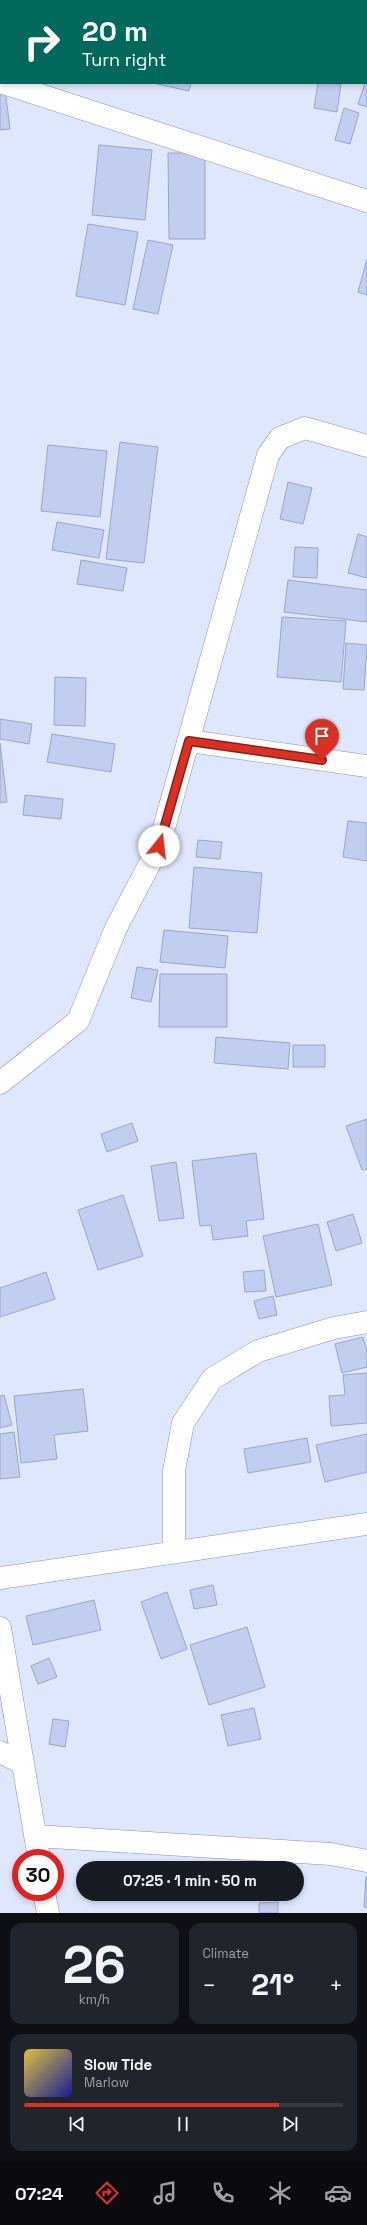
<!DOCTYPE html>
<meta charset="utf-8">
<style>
body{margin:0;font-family:"Space Grotesk",sans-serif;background:#20242c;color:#f1f3f6;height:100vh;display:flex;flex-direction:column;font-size:15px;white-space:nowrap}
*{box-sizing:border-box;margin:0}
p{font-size:13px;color:#9ea1a6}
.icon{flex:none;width:22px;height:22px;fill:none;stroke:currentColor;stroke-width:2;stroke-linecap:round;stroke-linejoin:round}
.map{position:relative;height:1913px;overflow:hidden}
.sheet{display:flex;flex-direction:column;gap:10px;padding:10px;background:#0d0f14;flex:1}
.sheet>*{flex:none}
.guide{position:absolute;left:0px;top:0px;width:367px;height:84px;box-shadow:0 2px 6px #0003;background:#00695c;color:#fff;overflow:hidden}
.speed{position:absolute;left:12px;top:1849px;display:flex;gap:8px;font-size:20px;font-weight:700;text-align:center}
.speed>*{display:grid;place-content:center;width:52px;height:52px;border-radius:50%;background:#171b24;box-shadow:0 2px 6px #0003;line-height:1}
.speed .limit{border:6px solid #d22;background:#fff;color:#111}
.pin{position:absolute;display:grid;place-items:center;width:34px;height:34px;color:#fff;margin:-41px -17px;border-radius:50% 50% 50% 0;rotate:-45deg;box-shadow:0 0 4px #0007}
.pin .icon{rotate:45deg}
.me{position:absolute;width:44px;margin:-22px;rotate:16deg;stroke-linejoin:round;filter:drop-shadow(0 0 3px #0008)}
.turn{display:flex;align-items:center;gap:14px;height:84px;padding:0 16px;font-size:18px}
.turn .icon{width:52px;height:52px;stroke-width:2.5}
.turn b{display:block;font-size:28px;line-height:34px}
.big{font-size:30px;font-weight:700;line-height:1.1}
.sheet .card{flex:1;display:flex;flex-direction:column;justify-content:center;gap:6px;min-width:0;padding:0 14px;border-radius:12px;background:#20242c}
.sheet .dial{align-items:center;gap:0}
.dial b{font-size:52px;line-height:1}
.song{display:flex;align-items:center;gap:12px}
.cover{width:48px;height:48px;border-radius:6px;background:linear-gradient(135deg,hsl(50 70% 55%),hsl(240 70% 35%))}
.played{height:4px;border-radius:2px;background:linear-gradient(90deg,#d93025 80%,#363941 80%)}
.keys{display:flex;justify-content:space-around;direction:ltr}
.heat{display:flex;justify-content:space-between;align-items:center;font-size:22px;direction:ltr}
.sheet .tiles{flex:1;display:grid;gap:10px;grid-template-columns:1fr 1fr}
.card:last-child{grid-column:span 2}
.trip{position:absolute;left:76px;top:1861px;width:228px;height:40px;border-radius:20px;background:#171b24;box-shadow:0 2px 6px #0003;font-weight:700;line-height:40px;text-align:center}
.tab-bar{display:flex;height:64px;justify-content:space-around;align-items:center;background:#090b0e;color:#9ea1a6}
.tab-bar .icon{width:28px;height:28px}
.tab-bar .current{color:#d93025}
.tab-bar b{font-size:18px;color:#f1f3f6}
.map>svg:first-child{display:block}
</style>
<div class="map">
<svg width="367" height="1913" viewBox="0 0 367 1913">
<rect width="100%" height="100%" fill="#dfe7fc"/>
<path fill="#c1cef0" stroke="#99a6c7" d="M0,0H30L1,1V6Z
M68,0H102L101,1Z
M181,0H201V1Z
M340,0H366L339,1Z
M367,78V107L358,104Z
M153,83H191L189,91Z
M318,83L341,84L337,112L314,108Z
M5,89L10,129L0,130V90Z
M344,108L359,113L350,144L335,140Z
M99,145L152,150L145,220L92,215Z
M168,153H205V239H169Z
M88,224L138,232L125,305L76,296Z
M148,240L173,245L158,314L133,309Z
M367,259V295L358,292Z
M120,442L158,447L144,563L106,559Z
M48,445L107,451L100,517L41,511Z
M288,482L312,488L303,524L280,519Z
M57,522L104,530L99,558L52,550Z
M358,534L367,537V578L348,573Z
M295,547L318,548L317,578L293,577Z
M81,560L127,568L123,591L77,584Z
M288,580L367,590V622L284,612Z
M282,617L346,621L341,682L277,677Z
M346,643L367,645L364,690L343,689Z
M55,677L86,678L85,726L54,725Z
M0,719L32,724L29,744L0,739Z
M52,734L115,744L111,772L47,762Z
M0,743L7,802L0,803Z
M25,795L63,799L61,819L23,815Z
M348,821L367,823V861L343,857Z
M198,840L222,842L220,859L196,857Z
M194,867L262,873L257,933L189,928Z
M164,930L228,936L225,968L160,962Z
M137,967L158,970L151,1002L131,998Z
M160,974H227V1027H159Z
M216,1037L290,1043L288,1069L214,1063Z
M293,1045H325V1067H293Z
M367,1119V1169L362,1170L346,1126Z
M132,1123L138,1141L107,1152L101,1134Z
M256,1153L264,1219L246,1221L248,1236L213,1240L211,1225L200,1226L192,1161Z
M176,1162L184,1218L159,1221L151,1166Z
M123,1195L143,1256L98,1270L78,1210Z
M353,1214L362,1243L336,1251L327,1222Z
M318,1224L332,1285L276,1297L263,1236Z
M264,1270L266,1291L245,1292L243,1272Z
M46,1272L55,1299L0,1317V1288Z
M273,1296L277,1315L259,1319L254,1301Z
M363,1337L367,1351V1367L342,1373L335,1344Z
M367,1373V1423L331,1426L329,1396L345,1395L343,1375Z
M83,1389L88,1431L54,1435L57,1459L21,1463L14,1396Z
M4,1395L12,1425L0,1428V1396Z
M14,1432L20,1477L0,1479V1434Z
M367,1434V1472L325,1482L316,1445Z
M307,1438L311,1462L248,1473L244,1449Z
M213,1585L217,1605L194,1609L190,1590Z
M167,1592L187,1649L161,1659L141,1602Z
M94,1600L101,1630L33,1645L26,1616Z
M247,1627L265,1687L209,1705L190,1645Z
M49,1658L57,1677L38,1684L31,1666Z
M254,1708L261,1739L228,1746L221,1715Z
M53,1719L69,1721L65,1747L49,1744Z
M366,1877H367V1908L364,1907Z
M278,1902V1913H259V1903Z"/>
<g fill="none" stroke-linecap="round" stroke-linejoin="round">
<g stroke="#8693b2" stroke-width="23">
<path id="minor" d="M3,83L367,201
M189,741L367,766
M0,1083L78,1021L116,928L159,846L268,455L280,438L305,428L367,446
M174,1552V1471L183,1423L212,1379L258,1351L334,1328L367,1322
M0,1578L367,1524
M0,1628L39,1858
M0,1752L22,1763
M35,1836L331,1854L367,1861
M44,1892L48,1913"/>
</g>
<use href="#minor" stroke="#fff" stroke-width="22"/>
</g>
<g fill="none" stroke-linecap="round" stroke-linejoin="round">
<g stroke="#8d1f18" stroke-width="10">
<path id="route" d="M159,846L189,741L322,760"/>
</g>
<use href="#route" stroke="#d93025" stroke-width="7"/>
</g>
</svg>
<div class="speed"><div class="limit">30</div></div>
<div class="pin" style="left:322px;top:760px;background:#d93025"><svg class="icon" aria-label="arrive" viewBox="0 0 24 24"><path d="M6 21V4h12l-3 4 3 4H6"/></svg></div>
<svg class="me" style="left:159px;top:846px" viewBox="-20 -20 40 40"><circle r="19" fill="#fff"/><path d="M0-13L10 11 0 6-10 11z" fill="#d93025"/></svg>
<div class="trip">07:25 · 1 min · 50 m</div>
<div class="guide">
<div class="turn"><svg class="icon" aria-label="right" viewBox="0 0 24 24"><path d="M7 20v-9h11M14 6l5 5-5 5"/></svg><div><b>20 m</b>Turn right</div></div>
</div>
</div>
<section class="sheet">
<div class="tiles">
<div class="card dial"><b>26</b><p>km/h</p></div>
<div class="card"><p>Climate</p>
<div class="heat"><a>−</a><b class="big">21°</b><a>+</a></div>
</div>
<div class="card">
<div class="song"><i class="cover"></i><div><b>Slow Tide</b><p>Marlow</p></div></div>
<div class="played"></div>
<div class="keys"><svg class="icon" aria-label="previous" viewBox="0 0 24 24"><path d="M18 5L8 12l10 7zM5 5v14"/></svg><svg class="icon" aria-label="pause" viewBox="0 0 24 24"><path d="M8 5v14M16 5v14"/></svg><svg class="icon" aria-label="next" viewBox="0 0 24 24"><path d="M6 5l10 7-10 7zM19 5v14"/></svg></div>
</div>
</div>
</section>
<nav class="tab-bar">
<b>07:24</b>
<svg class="icon current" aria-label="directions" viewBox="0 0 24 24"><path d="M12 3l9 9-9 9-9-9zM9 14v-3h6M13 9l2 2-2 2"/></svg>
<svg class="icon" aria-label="music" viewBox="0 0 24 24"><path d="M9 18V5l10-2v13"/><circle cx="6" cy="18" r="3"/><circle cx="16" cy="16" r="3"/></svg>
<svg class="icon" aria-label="phone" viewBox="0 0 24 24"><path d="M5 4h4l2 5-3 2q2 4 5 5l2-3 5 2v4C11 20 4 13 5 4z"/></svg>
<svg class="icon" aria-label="climate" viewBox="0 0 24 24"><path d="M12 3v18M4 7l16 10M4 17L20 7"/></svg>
<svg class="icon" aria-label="car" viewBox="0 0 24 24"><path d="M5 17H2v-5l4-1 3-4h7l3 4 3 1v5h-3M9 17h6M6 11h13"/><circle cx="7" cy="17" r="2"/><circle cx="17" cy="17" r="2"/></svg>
</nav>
